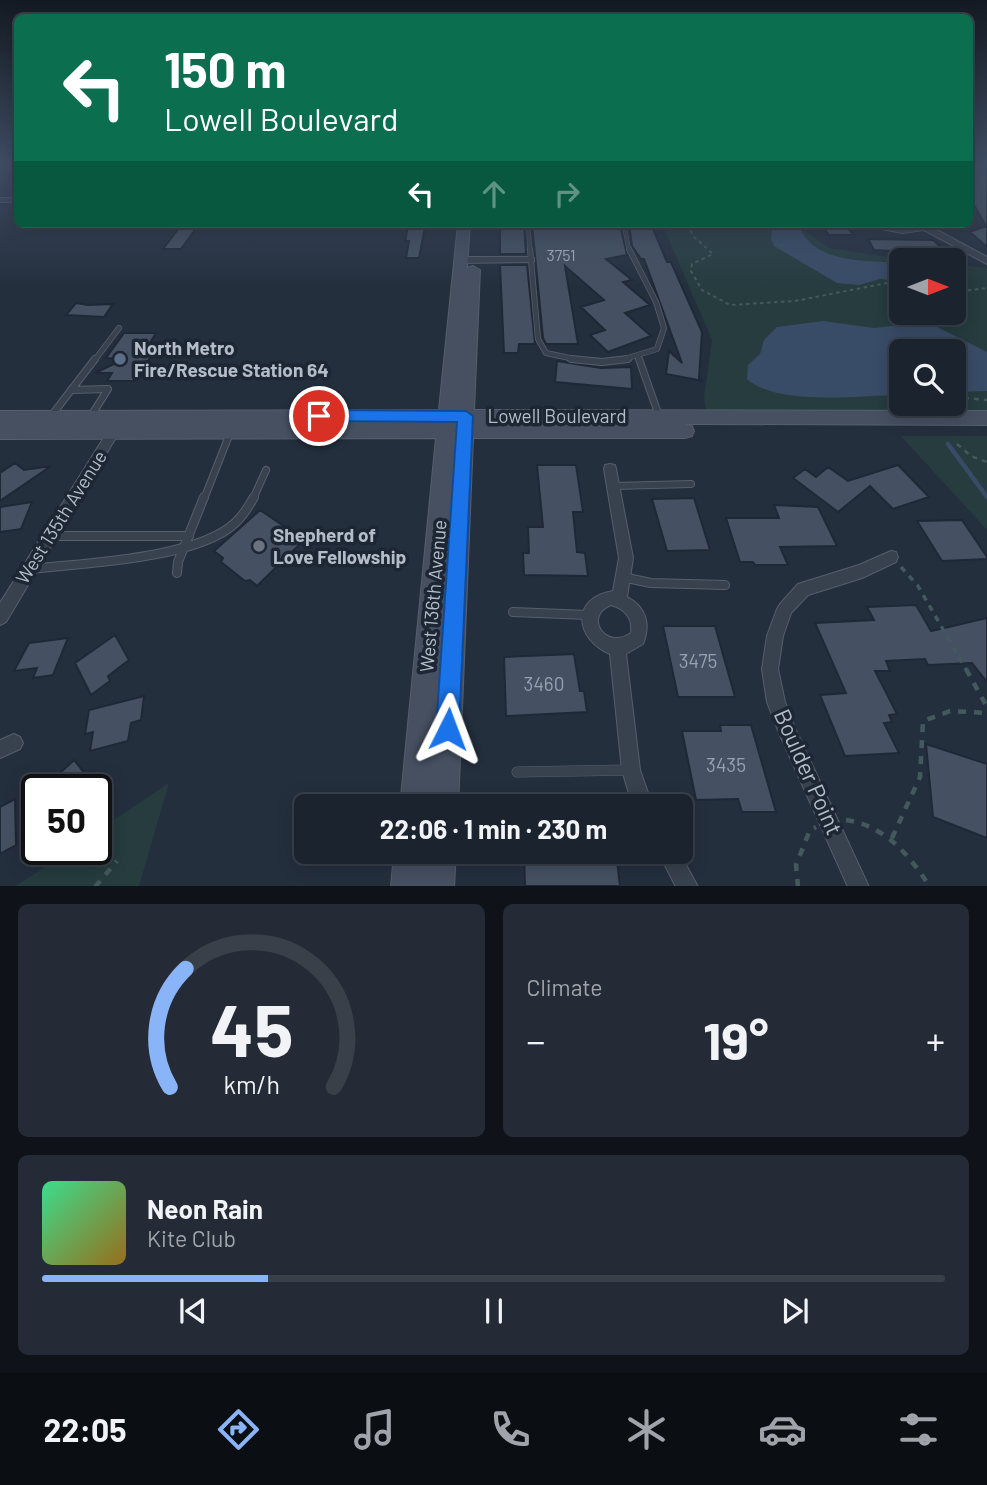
<!DOCTYPE html>
<meta charset="utf-8">
<style>
body{margin:0;font-family:Barlow,sans-serif;background:#242b36;color:#f1f3f6;height:100vh;display:flex;flex-direction:column;font-size:26px;white-space:nowrap}
*{box-sizing:border-box;margin:0}
p{font-size:23px;color:#a0a4aa}
.icon{flex:none;width:38px;height:38px;fill:none;stroke:currentColor;stroke-width:2;stroke-linecap:round;stroke-linejoin:round}
.map{position:relative;height:886px;overflow:hidden}
.details{display:flex;flex-direction:column;gap:18px;padding:18px;background:#0f1319;flex:1}
.details>*{flex:none}
.top-card{position:absolute;left:14px;top:14px;width:959px;height:214px;border-radius:10px;box-shadow:0 4px 18px #0003,0 0 0 2px #39404a;background:#0b6e4f;color:#fff;overflow:hidden}
.needle{width:46px;rotate:90deg}
.tools{position:absolute;left:889px;top:248px;display:grid;gap:14px}
.tools a{display:grid;place-items:center;width:77px;height:77px;border-radius:10px;background:#1b232e;box-shadow:0 4px 18px #0003,0 0 0 2px #39404a;font-size:35px}
.speed{position:absolute;left:21px;top:774px;display:flex;gap:14px;font-size:35px;font-weight:700;text-align:center}
.speed>*{display:grid;place-content:center;width:91px;height:91px;border-radius:50%;background:#1b232e;box-shadow:0 4px 18px #0003,0 0 0 2px #39404a;line-height:1}
.speed .limit{border:4px solid #111;border-radius:10px;background:#fff;color:#111}
.pin{position:absolute;display:grid;place-items:center;width:60px;height:60px;color:#fff;margin:-30px;border:4px solid #fff;border-radius:50%;box-shadow:0 2px 7px #0007}
.me{position:absolute;width:77px;margin:-38px;rotate:3deg;stroke-linejoin:round;filter:drop-shadow(0 0 5px #0008)}
.turn{display:flex;align-items:center;gap:24px;height:147px;padding:0 35px;font-size:32px}
.turn .icon{width:91px;height:91px;stroke-width:2.5}
.turn b{display:block;font-size:49px;line-height:60px}
.lanes{display:flex;align-items:center;height:66px;padding:0 35px;background:#0003;justify-content:center;gap:35px;direction:ltr}
.lanes .off{opacity:.35}
.big{font-size:52px;font-weight:700;line-height:1.1}
.details .widget{flex:1;display:flex;flex-direction:column;justify-content:center;gap:10px;min-width:0;padding:0 24px;border-radius:10px;background:#242b36}
.details .dial{align-items:center;gap:0}
.dial svg{height:182px;overflow:visible;fill:none;stroke:#39404a;stroke-width:7;stroke-linecap:round;text-anchor:middle}
.dial text{fill:#f1f3f6;stroke:none}
.song{display:flex;align-items:center;gap:21px}
.cover{width:84px;height:84px;border-radius:10px;background:linear-gradient(135deg,hsl(150 70% 55%),hsl(40 70% 35%))}
.played{height:7px;border-radius:4px;background:linear-gradient(90deg,#8ab4f8 25%,#39404a 25%)}
.keys{display:flex;justify-content:space-around;direction:ltr}
.heat{display:flex;justify-content:space-between;align-items:center;font-size:38px;direction:ltr}
.details .tiles{flex:1;display:grid;gap:18px;grid-template-columns:1fr 1fr}
.widget:last-child{grid-column:span 2}
.trip{position:absolute;left:294px;top:794px;width:399px;height:70px;border-radius:10px;background:#1b232e;box-shadow:0 4px 18px #0003,0 0 0 2px #39404a;font-weight:700;line-height:70px;text-align:center}
.dock{display:flex;height:112px;justify-content:space-around;align-items:center;background:#0b0e12;color:#a0a4aa}
.dock .icon{width:49px;height:49px}
.dock .active{color:#8ab4f8}
.dock b{font-size:32px;color:#f1f3f6}
.map>svg:first-child{display:block}
</style>
<div class="map">
<svg width="987" height="887" viewBox="0 0 987 887">
<rect width="100%" height="100%" fill="#242f3e"/>
<path fill="#263c3f" fill-rule="evenodd" d="M662,224H803V229L829,248L914,261H901V313H954V264L987,268V413H706L704,397L712,340ZM901,352H954V404H901Z
M901,436H987V530Z
M169,783L139,886H16L72,849H96V832Z"/>
<path fill="#394c67" d="M773,224H798C813,265 867,260 901,263V281L880,279L859,285L837,283L774,246L771,239Z
M823,321L874,328L927,322L987,352V391L954,392V352H901V395C860,395 779,407 747,379L748,365L760,354L764,340L777,327Z"/>
<g fill="none" stroke-linecap="round" stroke-linejoin="round">
<path stroke="#394c67" stroke-width="4.5" d="M920,404L922,408
M948,444L987,497"/>
</g>
<path fill="#455162" stroke="#1f2835" stroke-width="2" d="M987,162V247L970,232L986,226L970,198V164Z
M182,224H194V231L181,249H163Z
M500,224H524L526,254H500Z
M532,224L620,225L627,255L606,259L632,280L623,282L650,305L625,313L651,336L608,352L590,335L605,330L581,307L604,300L565,266L578,344H546L543,338Z
M651,224L667,262H671L702,332L699,378L703,381L666,374L669,351L682,363L644,259H641L632,246L629,225Z
M820,224H844L854,235H829Z
M408,227H425L419,258H406L409,241H405Z
M868,239L933,240L949,254L874,250Z
M500,265H527L535,344H519L518,353H504Z
M76,303L88,305L113,304L104,317L66,315Z
M124,333H156L142,356H151L135,381H107L112,373H95L124,359L106,358Z
M557,361L601,368L631,367L632,389L555,382Z
M15,463L24,470L51,466L0,501V473Z
M537,465H576L583,512H573L577,552L585,553L588,576L524,575L523,553H529L528,527H543Z
M898,465L929,497L893,509L870,486L838,512L793,478L805,469L816,477L828,467L848,481Z
M694,498L710,550L667,551L652,499Z
M32,502L21,529L0,532V507Z
M774,505L818,507L837,546L780,547L788,565H755L753,562H740L726,518H779Z
M260,510L304,540L257,586L250,580L245,581L221,562L223,558L214,551Z
M962,520L987,557V559L942,561L917,521Z
M916,605L931,631L987,618V682L972,663L928,665L925,659L886,661L890,671H875L897,714L889,715L892,722L884,723L899,753L845,756L820,695L846,693L815,623L874,620L867,607Z
M663,626H715L735,697H678Z
M115,635L129,660L108,676L110,681L91,695L75,663Z
M68,638L53,675L33,678L37,668L14,671L29,643Z
M574,654L580,691H584L587,712L506,716L504,657Z
M144,696L141,720L131,723L128,741L90,751L93,732L85,734L89,710Z
M720,725H751L776,812H742L738,799L696,800L682,731H721Z
M926,744L987,764V838L933,817Z
M74,760L93,784L88,789H43Z
M37,795V829L22,809Z
M15,799L16,845L0,854V807Z
M524,852H616L620,886H525Z"/>
<g fill="none" stroke-linecap="round" stroke-linejoin="round">
<g stroke="#565f6c" stroke-width="4.5">
<path id="service-far4" d="M528,224L530,251
M624,224L629,251"/>
</g>
<g stroke="#565f6c" stroke-width="6">
<path id="service-far3" d="M530,249L538,339L546,353L584,361
M94,361L119,328
M618,361L657,349L664,328L656,302L629,249"/>
</g>
<g stroke="#565f6c" stroke-width="8">
<path id="service-far2" d="M571,359L602,362L628,359
M639,359L659,416
M71,390L108,389L91,416
M52,415L95,359
M614,486L691,484
M204,499L230,433
M253,499L266,470"/>
</g>
<g stroke="#565f6c" stroke-width="10">
<path id="service-far1" d="M50,536H189
M31,569C83,563 197,559 235,523C243,516 249,506 254,497
M177,573L178,562L204,497
M622,577L651,583L725,585
M513,612L588,615"/>
</g>
<g stroke="#565f6c" stroke-width="11">
<path id="service" d="M517,772L630,770"/>
</g>
<g stroke="#565f6c" stroke-width="2">
<path id="minor" d="M0,198H18V202H0Z
M872,224L902,229L917,226L915,224H948L933,228L987,257V264L924,230L902,233L872,227Z
M531,257L534,258V262L461,263L457,260L461,257Z
M117,422L121,423L123,426L121,429L6,622L0,625V603L113,423Z
M610,464L615,465L616,469L633,558L627,597C646,607 651,624 643,644L626,654L640,770L653,807H633L622,770L610,654C575,639 570,598 613,591L619,558L604,469L605,465ZM611,605C625,609 633,618 631,633C605,651 583,616 611,605Z
M891,551L896,552L898,557L896,562L862,578L808,595L791,613L783,636L778,669L785,702L795,728L869,887H848L779,733L767,702L762,669L767,636L777,609L780,604L798,584L859,565Z
M14,734L20,737L23,743L20,749L0,758V740Z
M658,852H679L698,887H676Z"/>
</g>
<g stroke="#565f6c" stroke-width="2">
<path id="secondary" d="M458,224H470L467,268L473,266L480,270L474,410L987,411V425L474,423L685,424L692,426L694,431L692,436L685,438H473L458,807H400L436,438L0,439V425L438,423L0,425V411L439,410Z
M394,852H456L454,887H391Z"/>
</g>
<path stroke="#44595c" stroke-width="2" stroke-dasharray="3.5 3.5" stroke-linecap="butt" d="M688,224L693,236L713,254L692,264L691,271L702,290L730,305L795,301L887,283L901,284
M954,292L987,288"/>
<path stroke="#44595c" stroke-width="2.5" stroke-dasharray="5 5" stroke-linecap="butt" d="M954,397L987,400
M957,444L971,456L987,462"/>
<path stroke="#44595c" stroke-width="3.5" stroke-dasharray="6 6" stroke-linecap="butt" d="M901,567L918,586L967,671"/>
<path stroke="#44595c" stroke-width="4.5" stroke-dasharray="8 8" stroke-linecap="butt" d="M966,669L987,707
M846,820C886,826 909,855 930,887
M892,838L920,777L923,721L950,711L987,713
M95,887L117,861
M798,887L796,865L810,830L816,827"/>
<use href="#service-far4" stroke="#38414e" stroke-width="3.5"/>
<use href="#service-far3" stroke="#38414e" stroke-width="4.5"/>
<use href="#service-far2" stroke="#38414e" stroke-width="6"/>
<use href="#service-far1" stroke="#38414e" stroke-width="8"/>
<use href="#service" stroke="#38414e" stroke-width="10"/>
<use href="#minor" fill="#38414e" fill-rule="evenodd"/>
<use href="#secondary" fill="#465061" fill-rule="evenodd"/>
</g>
<linearGradient id="sky" x2="0" y2="1"><stop stop-color="#141a22"/><stop offset="0.57" stop-color="#3f4d63"/><stop offset="1" stop-color="#3f4d63" stop-opacity="0"/></linearGradient>
<rect width="987" height="286" fill="url(#sky)"/>
<path fill="#1a73e8" stroke="#114b97" stroke-width="2" d="M319,410L466,411L473,416L459,729L456,737L448,741L439,737L436,729L457,422L319,421L312,416Z"/>
<circle fill="#5c6f8a" stroke="#1d2633" stroke-width="2.5" cx="120" cy="359" r="7"/>
<circle fill="#6b7280" stroke="#1d2633" stroke-width="2.5" cx="259" cy="546" r="7"/>
<g text-anchor="middle" stroke-width="7" stroke-linejoin="round" paint-order="stroke">
<g font-size="16" fill="#98a1af">
<text x="561" y="261">3751</text>
</g>
<g font-size="19" font-weight="bold" fill="#b4bcc9" stroke="#1d2633" text-anchor="start">
<text x="134" y="355">North Metro<tspan x="134" dy="22">Fire/Rescue Station 64</tspan></text>
<text x="273" y="542">Shepherd of<tspan x="273" dy="22">Love Fellowship</tspan></text>
</g>
<g font-size="19" fill="#b4bcc9" stroke="#1d2633">
<text x="557" y="423">Lowell Boulevard</text>
<text transform="translate(61 517) rotate(-58)" y="7">West 135th Avenue</text>
<text transform="translate(433 596) rotate(-85)" y="7">West 136th Avenue</text>
</g>
<g font-size="19" fill="#98a1af">
<text x="698" y="668">3475</text>
<text x="544" y="691">3460</text>
<text x="726" y="772">3435</text>
</g>
<g font-size="23" fill="#b4bcc9" stroke="#1d2633">
<text transform="translate(808 772) rotate(66)" y="8">Boulder Point</text>
</g>
</g>
</svg>
<div class="tools">
<a><svg class="needle" viewBox="-14 -14 28 28"><path d="M0-13l5 13h-10z" fill="#e53935"/><path d="M0 13l5-13h-10z" fill="#a0a4aa"/></svg></a>
<a><svg class="icon" aria-label="search" viewBox="0 0 24 24"><circle cx="10" cy="10" r="6"/><path d="M15 15l6 6"/></svg></a>
</div>
<div class="speed"><div class="limit">50</div></div>
<div class="pin" style="left:319px;top:416px;background:#d93025"><svg class="icon" aria-label="arrive" viewBox="0 0 24 24"><path d="M6 21V4h12l-3 4 3 4H6"/></svg></div>
<svg class="me" style="left:448px;top:729px" viewBox="-20 -20 40 40"><path d="M0-17L14 15 0 8-14 15z" fill="#1a73e8" stroke="#fff" stroke-width="4"/></svg>
<div class="trip">22:06 · 1 min · 230 m</div>
<div class="top-card">
<div class="turn"><svg class="icon" aria-label="left" viewBox="0 0 24 24"><path d="M17 20v-9H6M10 6l-5 5 5 5"/></svg><div><b>150 m</b>Lowell Boulevard</div></div>
<div class="lanes"><svg class="icon" aria-label="left" viewBox="0 0 24 24"><path d="M17 20v-9H6M10 6l-5 5 5 5"/></svg><svg class="icon off" aria-label="ahead" viewBox="0 0 24 24"><path d="M12 20V5M6 11l6-6 6 6"/></svg><svg class="icon off" aria-label="right" viewBox="0 0 24 24"><path d="M7 20v-9h11M14 6l5 5-5 5"/></svg></div>
</div>
</div>
<section class="details">
<div class="tiles">
<div class="widget dial"><svg viewBox="0 0 100 80">
<path d="M14 69A42 42 0 1 1 86 69"/>
<path d="M14 69A42 42 0 0 1 21 17" stroke="#8ab4f8"/>
<text x="50" y="56" font-size="32" font-weight="700">45</text>
<text x="50" y="72" font-size="11">km/h</text>
</svg></div>
<div class="widget"><p>Climate</p>
<div class="heat"><a>−</a><b class="big">19°</b><a>+</a></div>
</div>
<div class="widget">
<div class="song"><i class="cover"></i><div><b>Neon Rain</b><p>Kite Club</p></div></div>
<div class="played"></div>
<div class="keys"><svg class="icon" aria-label="previous" viewBox="0 0 24 24"><path d="M18 5L8 12l10 7zM5 5v14"/></svg><svg class="icon" aria-label="pause" viewBox="0 0 24 24"><path d="M8 5v14M16 5v14"/></svg><svg class="icon" aria-label="next" viewBox="0 0 24 24"><path d="M6 5l10 7-10 7zM19 5v14"/></svg></div>
</div>
</div>
</section>
<nav class="dock">
<b>22:05</b>
<svg class="icon active" aria-label="directions" viewBox="0 0 24 24"><path d="M12 3l9 9-9 9-9-9zM9 14v-3h6M13 9l2 2-2 2"/></svg>
<svg class="icon" aria-label="music" viewBox="0 0 24 24"><path d="M9 18V5l10-2v13"/><circle cx="6" cy="18" r="3"/><circle cx="16" cy="16" r="3"/></svg>
<svg class="icon" aria-label="phone" viewBox="0 0 24 24"><path d="M5 4h4l2 5-3 2q2 4 5 5l2-3 5 2v4C11 20 4 13 5 4z"/></svg>
<svg class="icon" aria-label="climate" viewBox="0 0 24 24"><path d="M12 3v18M4 7l16 10M4 17L20 7"/></svg>
<svg class="icon" aria-label="car" viewBox="0 0 24 24"><path d="M5 17H2v-5l4-1 3-4h7l3 4 3 1v5h-3M9 17h6M6 11h13"/><circle cx="7" cy="17" r="2"/><circle cx="17" cy="17" r="2"/></svg>
<svg class="icon" aria-label="filters" viewBox="0 0 24 24"><path d="M4 7h16M4 17h16"/><circle cx="9" cy="7" r="2"/><circle cx="15" cy="17" r="2"/></svg>
</nav>
